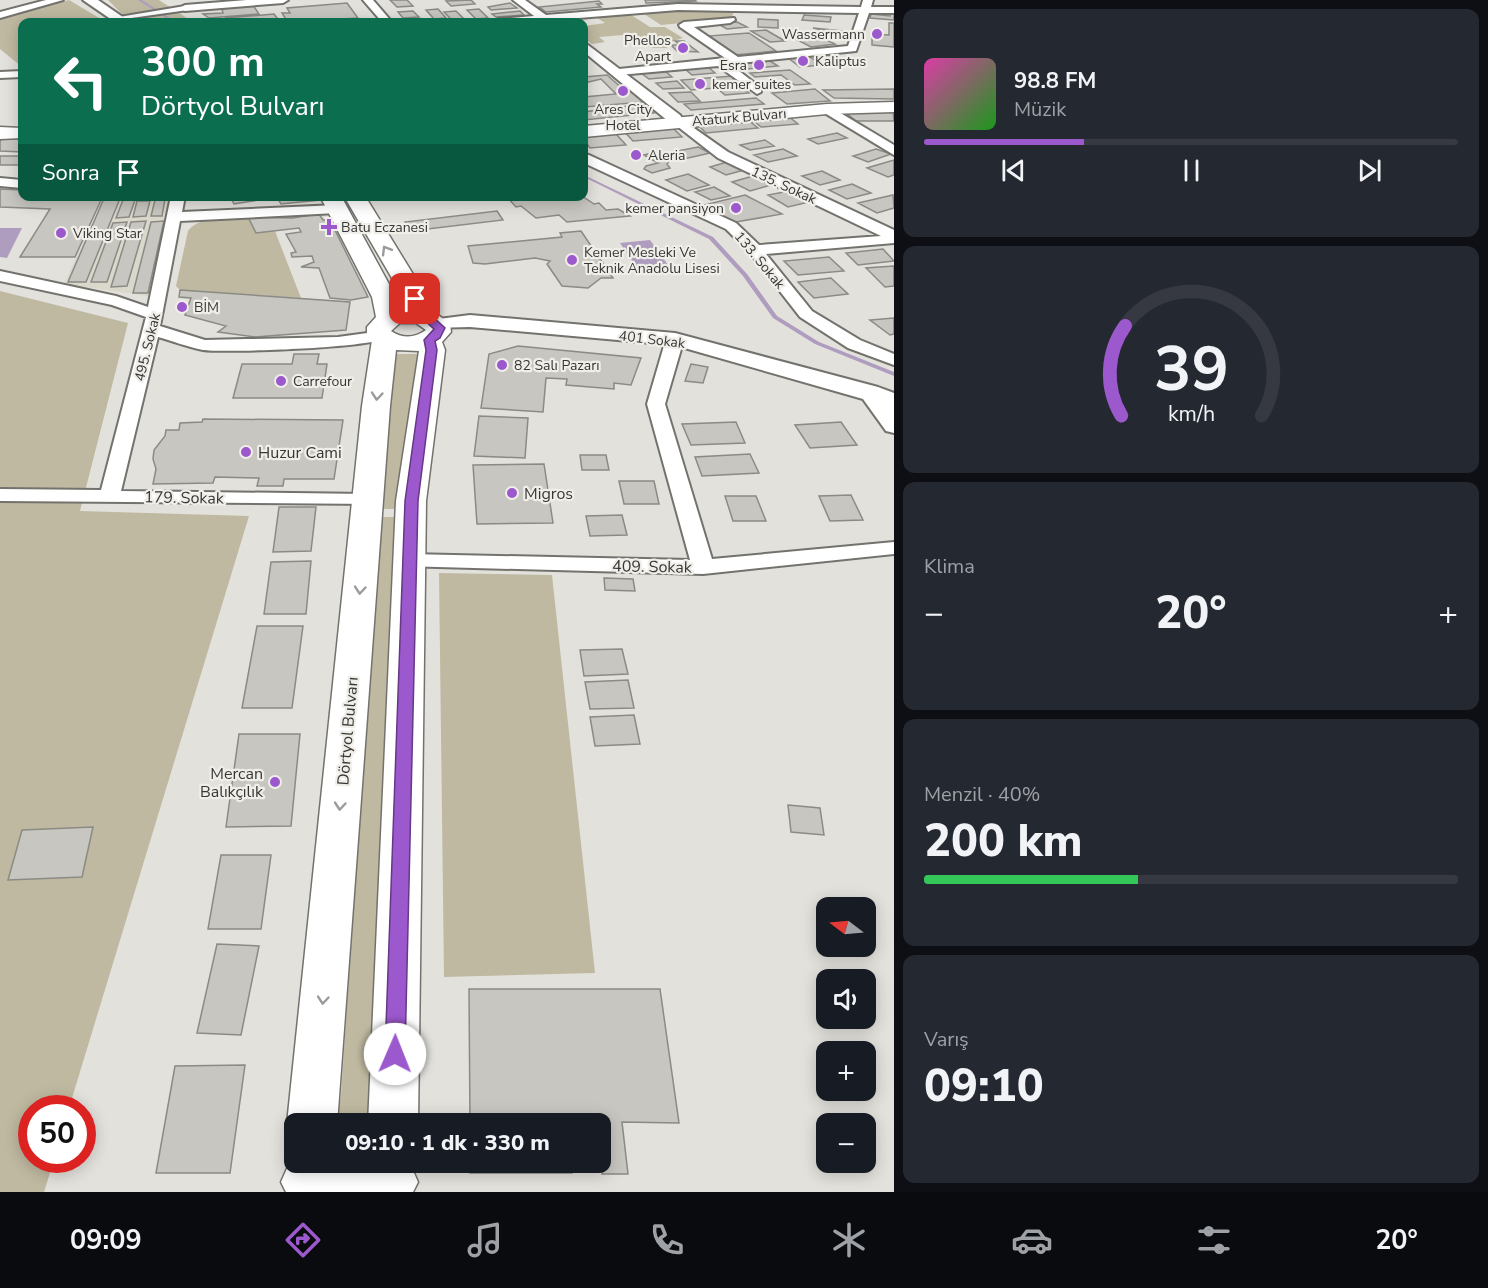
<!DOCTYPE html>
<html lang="tr">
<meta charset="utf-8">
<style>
body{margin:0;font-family:"Nunito Sans",sans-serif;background:#242831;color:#f1f3f6;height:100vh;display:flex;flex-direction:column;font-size:22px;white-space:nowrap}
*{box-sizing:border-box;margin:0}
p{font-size:20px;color:#9ea1a6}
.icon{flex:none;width:33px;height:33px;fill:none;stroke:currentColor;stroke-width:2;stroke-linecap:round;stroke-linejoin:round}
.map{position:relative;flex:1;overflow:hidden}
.drawer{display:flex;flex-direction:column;gap:9px;padding:9px;background:#0d0f14;width:594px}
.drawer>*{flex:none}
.top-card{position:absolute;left:18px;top:18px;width:570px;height:183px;border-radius:12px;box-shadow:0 3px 15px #0003;background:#0b6e4f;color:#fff;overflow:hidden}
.needle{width:39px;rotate:286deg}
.controls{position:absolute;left:816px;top:897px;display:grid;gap:12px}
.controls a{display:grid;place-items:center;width:60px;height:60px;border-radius:12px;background:#171b24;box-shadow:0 3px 15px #0003;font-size:30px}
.speed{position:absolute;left:18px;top:1095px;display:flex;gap:12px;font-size:30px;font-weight:700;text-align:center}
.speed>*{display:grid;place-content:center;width:78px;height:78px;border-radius:50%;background:#171b24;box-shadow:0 3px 15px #0003;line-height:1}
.speed .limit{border:9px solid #d22;background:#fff;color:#111}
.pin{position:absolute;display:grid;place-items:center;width:51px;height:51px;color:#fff;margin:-26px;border-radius:12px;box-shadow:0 3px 9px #0006}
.me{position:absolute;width:66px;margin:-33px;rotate:1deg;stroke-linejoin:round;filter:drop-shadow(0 0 4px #0008)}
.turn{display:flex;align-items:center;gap:21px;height:126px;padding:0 24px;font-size:27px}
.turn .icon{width:78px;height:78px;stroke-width:2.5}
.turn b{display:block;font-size:42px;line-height:51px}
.then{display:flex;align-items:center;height:57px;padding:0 24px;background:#0003;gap:12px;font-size:22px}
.big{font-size:45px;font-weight:800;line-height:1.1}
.drawer .tile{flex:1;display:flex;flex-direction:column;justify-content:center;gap:9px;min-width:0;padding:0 21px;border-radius:12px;background:#242831}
.drawer .dial{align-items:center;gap:0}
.dial svg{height:156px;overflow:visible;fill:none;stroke:#363941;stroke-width:7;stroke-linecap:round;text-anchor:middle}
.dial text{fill:#f1f3f6;stroke:none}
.song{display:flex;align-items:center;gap:18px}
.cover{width:72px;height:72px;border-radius:9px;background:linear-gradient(135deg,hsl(320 70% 55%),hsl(120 70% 35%))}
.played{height:6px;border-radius:3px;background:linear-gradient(90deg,#9c58cd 30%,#363941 30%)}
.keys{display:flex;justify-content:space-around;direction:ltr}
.heat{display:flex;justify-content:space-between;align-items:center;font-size:33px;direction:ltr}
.charge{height:9px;border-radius:4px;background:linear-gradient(90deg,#34c759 40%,#363941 0)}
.trip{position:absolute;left:284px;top:1113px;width:327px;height:60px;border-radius:12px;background:#171b24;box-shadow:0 3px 15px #0003;font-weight:800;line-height:60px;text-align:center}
.tab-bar{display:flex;height:96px;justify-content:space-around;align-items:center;background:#090b0e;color:#9ea1a6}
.tab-bar .icon{width:42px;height:42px}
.tab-bar .on{color:#9c58cd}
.tab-bar b{font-size:27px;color:#f1f3f6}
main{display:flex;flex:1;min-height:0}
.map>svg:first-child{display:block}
</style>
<main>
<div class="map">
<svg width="894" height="1192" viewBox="0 0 894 1192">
<rect width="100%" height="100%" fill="#e3e1dc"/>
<path fill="#dad7cb" d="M104,197H171L148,296L64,284Z"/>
<path fill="#bfb9a1" d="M69,0L106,22H22V67L0,49V19Z
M108,0H159L193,22H130Z
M697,9L734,10L732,18L661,25L641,12Z
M628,13L650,27H665L683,38L670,42L667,48H654L636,43L640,37L635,34L599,37L605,42L592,44L584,38V26L605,23L594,16Z
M248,217L256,233L275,231L301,298L180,290L176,286L188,231C199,215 230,219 248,217Z
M0,291L128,323L80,511L249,516L69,1108H32V1160H54L44,1192H0Z
M393,354H420L400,509H380Z
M380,517H399L389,665L369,1088L371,1123L336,1124L341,1096Z
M439,573L552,575L595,973L444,977Z"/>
<path fill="#ae9dbe" d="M0,228H22L7,258L0,257Z
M650,240L668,265L637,268L620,243Z"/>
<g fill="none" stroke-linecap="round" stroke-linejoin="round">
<path fill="#ae9dbe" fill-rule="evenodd" d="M138,0H142L176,22H172Z
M584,175L713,237L747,274L777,316L819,342L894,372V376L815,344L773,318L743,276L709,239L584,177Z"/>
</g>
<path fill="#c7c6c0" stroke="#8b8a85" stroke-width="1.5" d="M390,0H407L413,6L397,7Z
M471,0L475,4L451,6L446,1Z
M645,0H695L696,1L646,3Z
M599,1L602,4H597L601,7L546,12L539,7Z
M347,3L358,18L297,22L287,21L282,13H290L287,8Z
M510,3L517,8L491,10L488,7Z
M253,5L259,14L209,18L203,14L223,13L221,6Z
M438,9L446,18L434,19L426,10Z
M479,9L488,18L476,19L467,10Z
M413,11L419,17L403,18L398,12Z
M456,11L465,20L453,21L444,12Z
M520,11L524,15L496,17L492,14Z
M890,11H894V20L870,18L871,14L890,16Z
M274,14L280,22H229L226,18Z
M804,15L831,17L830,22L802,20Z
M758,19L778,20V28L758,27Z
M737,22L747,27L727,29L718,24Z
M889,23H894V47L872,45V34L889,35Z
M813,28L842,31L840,38L831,37V32Z
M766,30L785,41L770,42L751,31Z
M749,33L776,51L734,55L708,36Z
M814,34L835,44L811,47L790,36Z
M675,41H684L698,52L677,51L671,45H680Z
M830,54L847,65L836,66L819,55Z
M810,57L822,65L800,67L788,58Z
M770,61L778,66L747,69L740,64Z
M708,67L715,73L692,75L685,69Z
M790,70L810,84L795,85L781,75L755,77L750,73Z
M665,71L672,77L649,79L641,73Z
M607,75L623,89L629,88L644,102L584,107V97L616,94L601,79L584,83V77Z
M733,76L741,86L691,90L681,80Z
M677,81L684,88L663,89L656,83Z
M742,87L749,93L725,95L718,89Z
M815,89L830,101L787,104L772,93Z
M894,89V99L834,98L823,90Z
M691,92L700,101L678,102L669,93Z
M756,98L764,104L691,110L684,104Z
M644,104L654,113L584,120V112Z
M893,111L894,121H856L845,112Z
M788,116L798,124L761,127L752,119Z
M748,120L758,128L706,133L697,124Z
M671,126L682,137L633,141L623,130Z
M837,133L847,138L818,144L808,139Z
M616,134L626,145L590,148L584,140V136Z
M3,138L22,139V152L0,151V141Z
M765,140L774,146L750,150L740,145Z
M698,147L710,153L684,159L672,152Z
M783,149L797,156L768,162L754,155Z
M876,149L891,154L868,162L853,156Z
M655,152L670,160L667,164L670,168L652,173L644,169L646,166L658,163L644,155Z
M0,156H22V165H0Z
M894,160V175L888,177L867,168Z
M727,162L744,170L726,175L710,167Z
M822,171L840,180L820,185L802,176Z
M688,174L709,185L687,191L666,180Z
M753,176L771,185L750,191L732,182Z
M852,184L871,193L847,199L829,190Z
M714,187L730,196L711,200L695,192Z
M0,189L22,190V196L102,198L75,257H20L50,209L0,207Z
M789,191L809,202L788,207L768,195Z
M745,195L782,214L730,223L700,206Z
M893,195L894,208L877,213L858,203Z
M105,196H121L86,282H68Z
M230,196H318L320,200L281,204L277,197L234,204Z
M506,196H582L594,204L599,203L606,210L618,209L630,216L567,222L559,215L536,218L521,206L516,207Z
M165,199L162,216H151L155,200Z
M123,200H135L129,217L116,218Z
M137,201H150L146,216L133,217Z
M497,211L503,220L411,231L405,222Z
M319,214L323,220H330L368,297L351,300L330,298L319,268L301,267L314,262L312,256L292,257L291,253L296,252L286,234L301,232L299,228L256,233L248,217L292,218Z
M146,221L127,286L111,287L131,222Z
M164,221L148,293H133L151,222Z
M127,222L107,282H91L113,223Z
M581,231L613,278H601L588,288L562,286L547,264L550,261L535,258L485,264L473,263L468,246L562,237L560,233Z
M883,249L894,261L858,265L846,253Z
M829,257L844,271L798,275L784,261Z
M894,266V286L885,287L866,268Z
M831,278L848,294L814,298L798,282Z
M180,290L350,302L346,330L255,337L218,332L226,326L185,315L191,298L179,297Z
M894,318V334L890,335L870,320Z
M518,346L641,358L631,385L614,383V389L566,385L567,379L546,378L543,412L481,408L489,354Z
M294,354H319L317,364H327L322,398H233L242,364H292Z
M691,364L708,367L703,383L685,381Z
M479,416L528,418L525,458L474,456Z
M203,419L343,420L334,479H284L283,486H257L259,478L215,477L213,483L153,484L156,469L153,459L154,450L165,436L166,430H179L180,423L202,422Z
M736,422L745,443L691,445L682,424Z
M841,422L857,445L810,448L795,425Z
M750,454L759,473L702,476L695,457Z
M580,455H606L609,470H582Z
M544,464L553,523L477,524L473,465Z
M619,481H654L659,504H624Z
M851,495L863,520L830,521L819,496Z
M725,496H756L766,521H733Z
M279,507H316L311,551L273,552Z
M622,515L627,535L590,536L586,516Z
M311,561L306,614H264L271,562Z
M604,578L633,579L635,591L605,590Z
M257,626H303L292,708H242Z
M622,649L628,674L584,676L580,650Z
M628,680L634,708L590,709L585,682Z
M634,715L640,744L595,746L590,717Z
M239,734H300L291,826L226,827Z
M788,805L820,808L824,835L791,832Z
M93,827L82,877L8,880L22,830Z
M221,855H271L261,929H208Z
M217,944L259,946L241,1035L197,1033Z
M469,989H660L679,1123L622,1122L628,1174H602L600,1124H470Z
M245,1065L230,1173H156L175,1066Z
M470,1162H571L572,1173H470Z"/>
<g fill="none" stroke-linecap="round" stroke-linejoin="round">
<g stroke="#73726d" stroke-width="4">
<path id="pedestrian" d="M185,6L188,10L117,20L113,18Z"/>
</g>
<g stroke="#73726d" stroke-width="4">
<path id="minor" d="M46,0H63L0,18V12Z
M247,0H288L283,3L185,11L180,8L185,5Z
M363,0H373L392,22H382Z
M513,0H525L546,15L678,4L861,7L863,0H873L871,7H894V13H869L856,51L730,64L761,88V92L757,94L718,66L619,75L613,72L619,69L725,58L680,27L679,25L684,22L734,18L735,20L730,23L694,27L738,57L848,46L859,13L678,10L529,22H493L498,19L534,16Z
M22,71V77L0,78V72Z
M827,105L894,145V155L823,112V106Z
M681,119L728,152L894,230V243L766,254L812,311L860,340L894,354V365L848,348L800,317L750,253L726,229L584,163V154L589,155L736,223L759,245L881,236L718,158L677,126L675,123Z
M0,178L22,180V188L0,186Z
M171,196H185L182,212L337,205L344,209L337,213L180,221L160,326L205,340L338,337L382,331L390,336C382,348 224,353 203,350C188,347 172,341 158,337L121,491L368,494L375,496L378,500L375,504L0,501V489L101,490L146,317L112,305L0,281V271L116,296L148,307Z
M675,334L684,339L665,404L712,559L894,542V554L703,574L401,566L398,561L401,556L409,554L690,560L647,404L666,339Z"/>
</g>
<g stroke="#73726d" stroke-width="4">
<path id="tertiary" d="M83,0H98L130,22H115Z
M544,14L557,22H542L538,18Z
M584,42L680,115L682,118L680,121H668L584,52Z
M470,315L675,333L878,387L894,393V433L886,431L863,399L674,345L470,327L431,328L427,324L431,320Z"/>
</g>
<g stroke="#73726d" stroke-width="3">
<path id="secondary" d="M894,102V112L827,114L584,137V126L827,104Z
M0,127L22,128V138L0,139Z
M320,196H341L396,297L398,309H410L344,196H365L438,315L450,324L451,332L442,342L445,350L426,501L418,1124H368L396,501L419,351L396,350L390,406L337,1124H294V1139L287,1124L362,406L372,340L367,333V327L376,317L372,297ZM400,323H416L426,330C415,338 403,339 391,331Z
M294,1162H406L410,1164L418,1182L413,1192H286L281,1182L289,1164Z"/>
</g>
<use href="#pedestrian" fill="#fff" fill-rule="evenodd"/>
<use href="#minor" fill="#fff" fill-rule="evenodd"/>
<use href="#tertiary" fill="#fff" fill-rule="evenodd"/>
<use href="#secondary" fill="#fff" fill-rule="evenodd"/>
</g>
<defs><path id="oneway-chevron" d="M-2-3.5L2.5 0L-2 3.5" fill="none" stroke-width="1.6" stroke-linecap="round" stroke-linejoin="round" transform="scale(1.5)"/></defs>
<g stroke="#9b9b9a">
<use href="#oneway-chevron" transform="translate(386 250) rotate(-121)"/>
<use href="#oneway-chevron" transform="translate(377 396) rotate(95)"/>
<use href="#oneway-chevron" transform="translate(360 590) rotate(95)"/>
<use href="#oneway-chevron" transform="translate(340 806) rotate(95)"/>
<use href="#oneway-chevron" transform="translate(323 1000) rotate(95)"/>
</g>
<path fill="#9c58cd" stroke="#653985" stroke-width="1.5" d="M411,297H418L431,315L445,328L440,338L435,341L437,350L418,501L405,1054L402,1060L395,1063L388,1060L385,1054L405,501L426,350L424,340L434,329L424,320L410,299Z"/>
<g fill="#9c58cd" stroke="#f0eee9" stroke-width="2">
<circle cx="877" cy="34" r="6"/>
<circle cx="683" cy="48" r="6"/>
<circle cx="803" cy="61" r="6"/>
<circle cx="759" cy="65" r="6"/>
<circle cx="700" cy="84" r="6"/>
<circle cx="623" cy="91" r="6"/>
<circle cx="636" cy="155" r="6"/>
<circle cx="736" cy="208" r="6"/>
<path d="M326 218h6v6h6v6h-6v6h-6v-6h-6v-6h6z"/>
<circle cx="61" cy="233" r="6"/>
<circle cx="572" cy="260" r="6"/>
<circle cx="182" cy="307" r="6"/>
<circle cx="502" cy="365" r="6"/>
<circle cx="281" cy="381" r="6"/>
<circle cx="246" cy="452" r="6"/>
<circle cx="512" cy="493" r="6"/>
<circle cx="275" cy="782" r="6"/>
</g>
<g text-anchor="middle" stroke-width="4.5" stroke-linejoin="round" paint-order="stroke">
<g font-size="14" fill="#373735" stroke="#f0eee9" text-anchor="start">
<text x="865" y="39" text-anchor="end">Wassermann</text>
<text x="671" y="45" text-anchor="end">Phellos<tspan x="671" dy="16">Apart</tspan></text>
<text x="815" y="66">Kaliptus</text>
<text x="747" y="70" text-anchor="end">Esra</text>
<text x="712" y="89">kemer suites</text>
<text x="623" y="114" text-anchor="middle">Ares City<tspan x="623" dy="16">Hotel</tspan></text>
<text x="648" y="160">Aleria</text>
<text x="724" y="213" text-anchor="end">kemer pansiyon</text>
<text x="341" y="232">Batu Eczanesi</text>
<text x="73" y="238">Viking Star</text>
<text x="584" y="257">Kemer Mesleki Ve<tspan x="584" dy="16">Teknik Anadolu Lisesi</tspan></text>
<text x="194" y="312">BİM</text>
<text x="514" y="370">82 Salı Pazarı</text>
<text x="293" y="386">Carrefour</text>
</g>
<g font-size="14" fill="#373735" stroke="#f0eee9">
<text transform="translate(739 117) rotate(-5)" y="5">Ataturk Bulvarı</text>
<text transform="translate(784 185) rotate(25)" y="5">135. Sokak</text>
<text transform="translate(760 260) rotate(50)" y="5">133. Sokak</text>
<text transform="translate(652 339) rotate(7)" y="5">401 Sokak</text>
<text transform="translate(147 347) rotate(-76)" y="5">495. Sokak</text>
</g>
<g font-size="16" fill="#373735" stroke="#f0eee9" text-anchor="start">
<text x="258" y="458">Huzur Cami</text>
<text x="524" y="499">Migros</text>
<text x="263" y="779" text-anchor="end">Mercan<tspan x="263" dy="18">Balıkçılık</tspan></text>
</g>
<g font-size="16" fill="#373735" stroke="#f0eee9">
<text transform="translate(184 497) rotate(1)" y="6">179. Sokak</text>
<text transform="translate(652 566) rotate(1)" y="6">409. Sokak</text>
<text transform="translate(347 731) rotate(-85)" y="6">Dörtyol Bulvarı</text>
</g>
</g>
</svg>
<div class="controls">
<a><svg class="needle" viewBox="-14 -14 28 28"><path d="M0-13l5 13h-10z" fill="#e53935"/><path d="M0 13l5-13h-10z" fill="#9ea1a6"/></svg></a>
<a><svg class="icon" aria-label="sound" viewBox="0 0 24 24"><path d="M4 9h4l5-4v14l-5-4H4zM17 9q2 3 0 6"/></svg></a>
<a>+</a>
<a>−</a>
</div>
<div class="speed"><div class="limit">50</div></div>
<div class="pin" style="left:415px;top:299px;background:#d93025"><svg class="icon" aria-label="arrive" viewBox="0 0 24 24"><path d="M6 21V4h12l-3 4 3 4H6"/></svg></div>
<svg class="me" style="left:395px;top:1054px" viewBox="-20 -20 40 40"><circle r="19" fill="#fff"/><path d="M0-13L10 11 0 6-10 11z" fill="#9c58cd"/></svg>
<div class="trip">09:10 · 1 dk · 330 m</div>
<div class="top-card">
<div class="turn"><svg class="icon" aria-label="left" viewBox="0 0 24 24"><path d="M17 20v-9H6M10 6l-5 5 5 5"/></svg><div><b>300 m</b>Dörtyol Bulvarı</div></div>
<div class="then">Sonra<svg class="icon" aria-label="arrive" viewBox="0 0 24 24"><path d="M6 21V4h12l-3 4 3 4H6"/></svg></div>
</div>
</div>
<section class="drawer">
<div class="tile">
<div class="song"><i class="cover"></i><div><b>98.8 FM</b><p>Müzik</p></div></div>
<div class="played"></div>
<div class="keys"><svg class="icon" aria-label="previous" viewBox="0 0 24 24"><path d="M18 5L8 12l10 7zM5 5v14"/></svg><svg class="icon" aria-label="pause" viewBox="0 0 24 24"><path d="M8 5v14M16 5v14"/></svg><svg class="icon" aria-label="next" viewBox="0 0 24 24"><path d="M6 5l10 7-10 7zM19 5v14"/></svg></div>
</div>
<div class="tile dial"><svg viewBox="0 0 100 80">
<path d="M14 69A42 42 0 1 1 86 69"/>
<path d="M14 69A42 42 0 0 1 16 23" stroke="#9c58cd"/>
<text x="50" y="56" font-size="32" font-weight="700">39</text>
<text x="50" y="72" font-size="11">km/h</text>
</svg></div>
<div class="tile"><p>Klima</p>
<div class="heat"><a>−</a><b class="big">20°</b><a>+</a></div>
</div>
<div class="tile"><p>Menzil · 40%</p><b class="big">200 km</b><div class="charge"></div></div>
<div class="tile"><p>Varış</p><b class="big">09:10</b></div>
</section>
</main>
<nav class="tab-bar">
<b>09:09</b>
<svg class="icon on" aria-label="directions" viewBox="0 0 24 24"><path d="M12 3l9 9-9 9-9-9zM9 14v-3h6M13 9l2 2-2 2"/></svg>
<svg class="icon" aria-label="music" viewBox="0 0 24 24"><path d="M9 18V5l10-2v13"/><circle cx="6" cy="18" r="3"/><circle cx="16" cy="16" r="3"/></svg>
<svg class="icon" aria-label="phone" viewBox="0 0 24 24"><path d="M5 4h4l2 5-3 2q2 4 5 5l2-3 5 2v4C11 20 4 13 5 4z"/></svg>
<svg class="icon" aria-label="climate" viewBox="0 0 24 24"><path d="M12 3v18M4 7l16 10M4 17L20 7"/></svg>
<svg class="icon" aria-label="car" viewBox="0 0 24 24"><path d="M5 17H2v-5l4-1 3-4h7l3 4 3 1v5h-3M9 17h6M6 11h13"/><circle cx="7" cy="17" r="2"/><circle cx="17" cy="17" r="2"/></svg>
<svg class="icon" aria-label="filters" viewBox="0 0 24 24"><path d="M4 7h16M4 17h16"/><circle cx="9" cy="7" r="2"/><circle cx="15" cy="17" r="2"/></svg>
<b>20°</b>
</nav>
